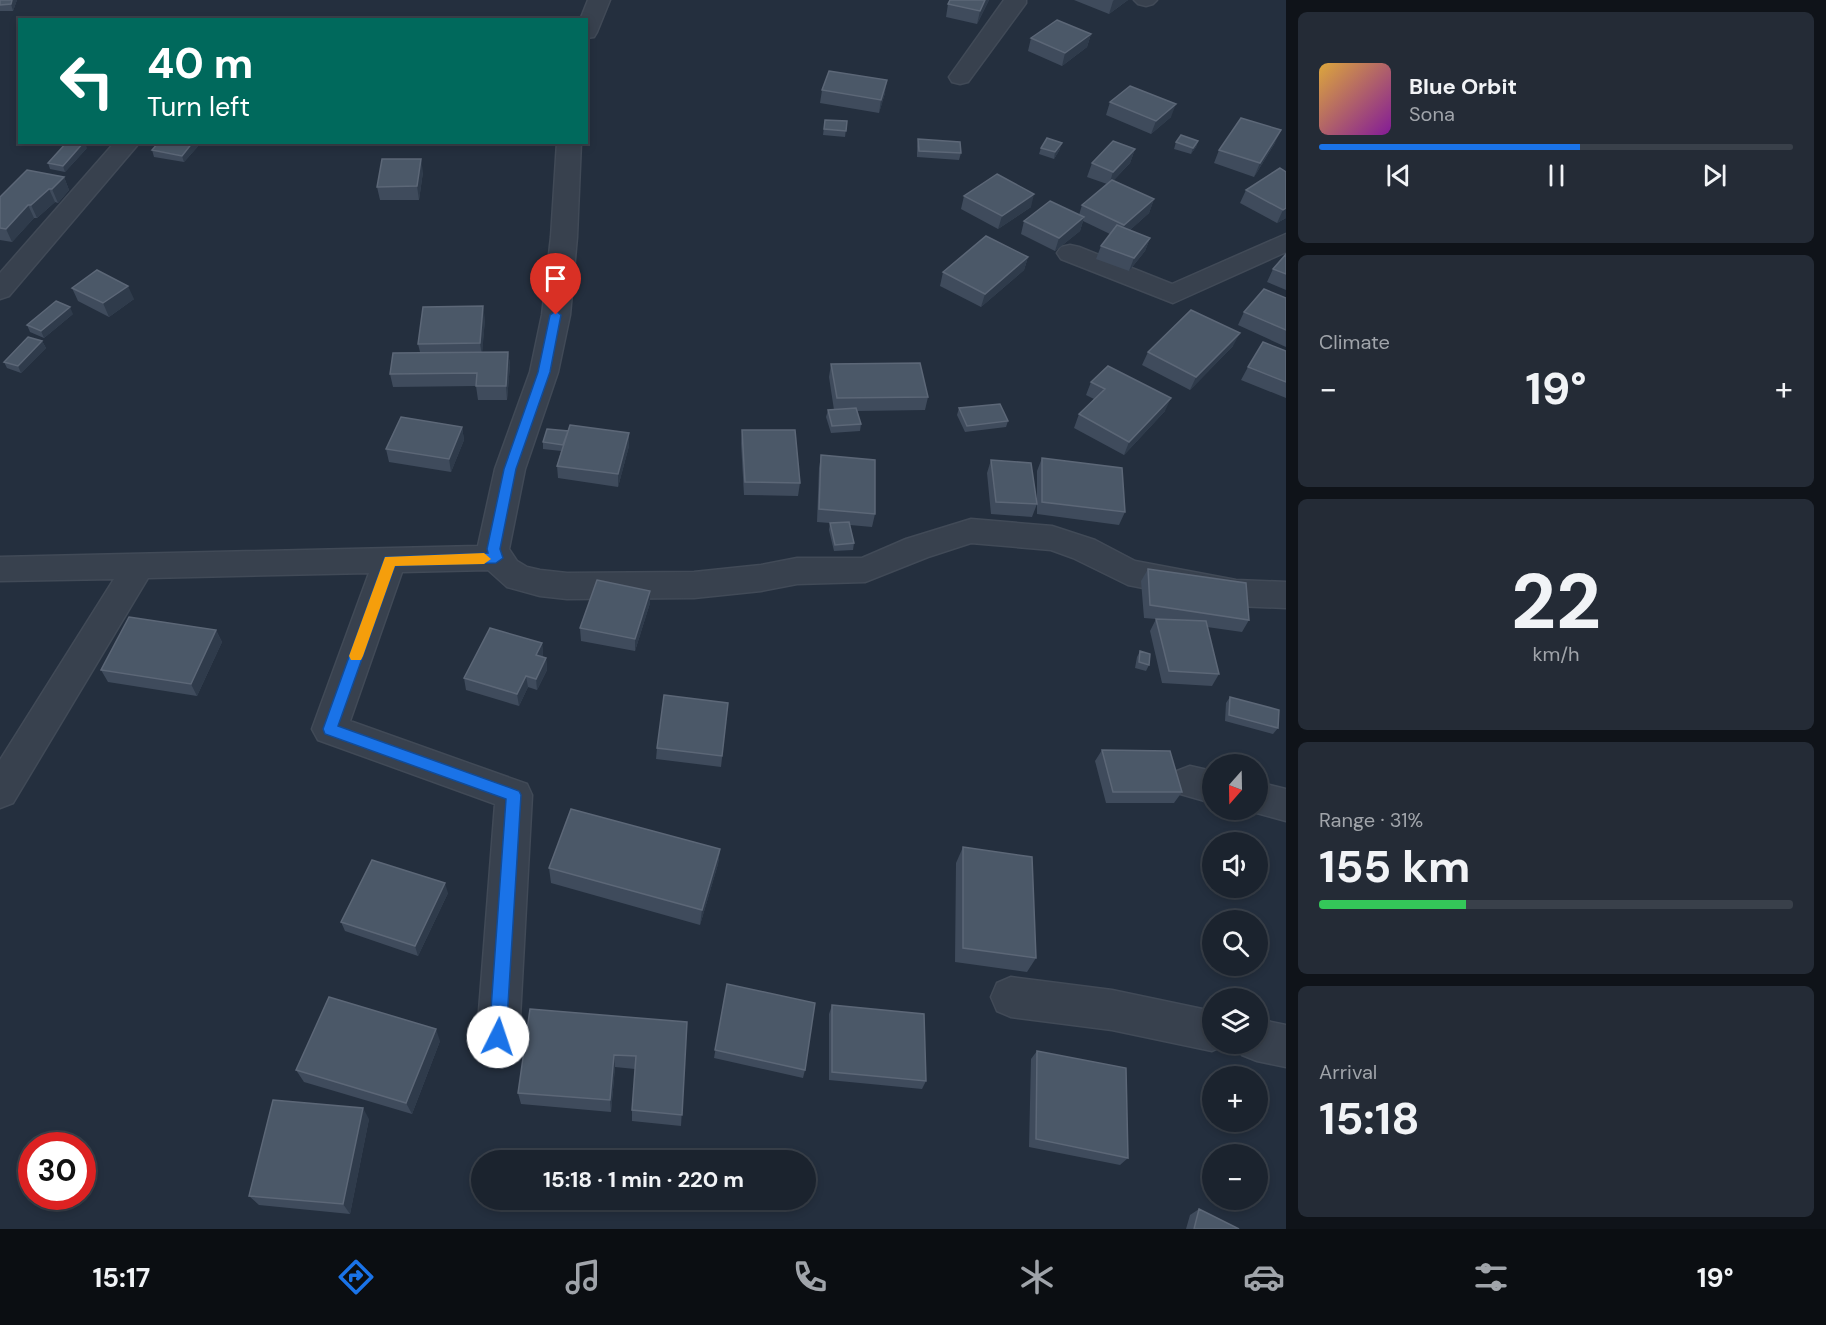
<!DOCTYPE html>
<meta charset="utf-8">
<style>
body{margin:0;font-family:"DM Sans",sans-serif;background:#242b36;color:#f1f3f6;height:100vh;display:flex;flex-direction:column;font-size:22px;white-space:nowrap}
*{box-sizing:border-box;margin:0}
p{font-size:20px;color:#a0a4aa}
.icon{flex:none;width:33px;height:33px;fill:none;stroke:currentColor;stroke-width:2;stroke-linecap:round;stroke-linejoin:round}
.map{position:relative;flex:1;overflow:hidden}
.sheet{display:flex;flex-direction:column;gap:12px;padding:12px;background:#0f1319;width:540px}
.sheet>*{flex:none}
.banner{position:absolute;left:18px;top:18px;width:570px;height:126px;border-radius:0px;box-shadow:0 3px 9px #0003,0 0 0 2px #39404a;background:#00695c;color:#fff;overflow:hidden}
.needle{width:39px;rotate:200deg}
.tools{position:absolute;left:1202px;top:754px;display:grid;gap:12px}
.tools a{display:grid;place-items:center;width:66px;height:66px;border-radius:50%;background:#1b232e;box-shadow:0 3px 9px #0003,0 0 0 2px #39404a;font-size:30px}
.speed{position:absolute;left:18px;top:1132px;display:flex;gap:12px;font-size:30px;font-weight:700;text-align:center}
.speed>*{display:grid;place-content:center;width:78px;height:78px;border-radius:50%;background:#1b232e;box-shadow:0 3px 9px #0003,0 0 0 2px #39404a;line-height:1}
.speed .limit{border:9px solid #d22;background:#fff;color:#111}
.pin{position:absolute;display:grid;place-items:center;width:51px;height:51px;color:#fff;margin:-62px -26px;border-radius:50% 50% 50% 0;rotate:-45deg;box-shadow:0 0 6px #0007}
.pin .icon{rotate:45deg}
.me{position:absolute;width:66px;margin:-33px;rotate:4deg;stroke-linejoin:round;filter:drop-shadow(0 0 4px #0008)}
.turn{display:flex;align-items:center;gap:21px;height:126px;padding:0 30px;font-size:27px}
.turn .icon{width:78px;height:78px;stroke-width:2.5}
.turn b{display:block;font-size:42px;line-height:51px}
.big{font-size:45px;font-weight:700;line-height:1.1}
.sheet .tile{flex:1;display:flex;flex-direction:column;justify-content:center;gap:9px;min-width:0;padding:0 21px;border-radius:9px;background:#242b36}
.sheet .dial{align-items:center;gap:0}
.dial b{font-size:78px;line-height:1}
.song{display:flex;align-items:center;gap:18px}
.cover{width:72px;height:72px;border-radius:9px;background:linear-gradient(135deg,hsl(40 70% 55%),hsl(290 70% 35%))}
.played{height:6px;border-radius:3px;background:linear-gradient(90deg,#1a73e8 55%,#39404a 55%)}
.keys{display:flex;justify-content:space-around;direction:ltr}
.heat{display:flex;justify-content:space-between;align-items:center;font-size:33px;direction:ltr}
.charge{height:9px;border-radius:4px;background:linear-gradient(90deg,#34c759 31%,#39404a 0)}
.trip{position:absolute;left:471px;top:1150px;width:345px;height:60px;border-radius:30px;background:#1b232e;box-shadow:0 3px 9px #0003,0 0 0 2px #39404a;font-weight:700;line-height:60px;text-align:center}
.menu{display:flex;height:96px;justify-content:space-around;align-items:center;background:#0b0e12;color:#a0a4aa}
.menu .icon{width:42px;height:42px}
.menu .current{color:#1a73e8}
.menu b{font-size:27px;color:#f1f3f6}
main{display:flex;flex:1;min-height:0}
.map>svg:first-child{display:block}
</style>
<main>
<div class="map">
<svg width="1286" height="1229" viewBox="0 0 1286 1229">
<rect width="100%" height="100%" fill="#242f3e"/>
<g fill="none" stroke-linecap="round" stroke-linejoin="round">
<g stroke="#414a57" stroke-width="3">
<path id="minor" d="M588,0H610L597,32L594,37L586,38V20H580Z
M1004,0H1026V3L968,82L960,84L952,82L949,77Z
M1134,0H1157L1153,4L1146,6L1138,4Z
M115,142H140L9,296L0,299V273Z
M557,142H581L577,237L570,315L558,372L525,469L509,549L517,561L527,567L540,570L567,573L694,572L761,565L797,558H862L906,539L971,519L1052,526L1095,540L1135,561L1236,580L1286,582V608L1236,606L1128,585L1073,558L1051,550L971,543L928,557L865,582L797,584L761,591L694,598L567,599L540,596L507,587L488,570L402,572L350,721L527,784L532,795L519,1037L513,1052L498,1058L483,1052L477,1037L495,804L318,740L312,729L369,573L148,578L13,803L0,808V760L114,579L0,581V557L478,546L495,469L530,372L542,315L551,237Z
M1286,234V252L1173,303L1061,259L1057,253L1061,247L1070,245L1079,247L1172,284Z
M1190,766L1212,771V803L1177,793L1172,782L1177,771Z
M1257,782L1286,789V821L1246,810H1257Z
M1011,977L1112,990L1212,1011V1044H1227L1212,1051L1112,1030L1011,1017L997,1011L991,997L997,983Z
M1257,1019L1286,1025V1067L1257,1061L1242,1055L1238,1044H1257Z"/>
</g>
<use href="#minor" fill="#38414e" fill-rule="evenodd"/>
</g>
<path fill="#3f4b5c" d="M0,0H17L13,11H0Z
M950,0H989L977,24L946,17L948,4Z
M1074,0H1128L1109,14Z
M1091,34L1087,47L1062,66L1028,51L1031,38Z
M822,90L885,93L879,113L820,103Z
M1110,102L1171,117L1151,134L1106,115Z
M825,120L847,121L845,137L823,135Z
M918,139L961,153L959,160L917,157V146Z
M1198,141L1196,147L1191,154L1174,149L1176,142Z
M97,142H112L109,145Z
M1275,143L1254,177L1214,163L1219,150Z
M200,144L184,162L154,157L152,150Z
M87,148L65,172L50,169L48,163Z
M1041,148L1060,149L1054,159L1039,154Z
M1135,149L1130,163L1113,181L1154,199L1149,213L1130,230L1150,238L1145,251L1129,271L1096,259L1101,246L1110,234L1083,221L1080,231L1055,251L1021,234L1024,221L1079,215L1082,205L1107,184L1087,177L1092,163Z
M1280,168L1286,218L1277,223L1240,203L1246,190Z
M423,172L419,200H380L377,187Z
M64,177L69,190L58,203L55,202L37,218H34L12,242L0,240V197Z
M964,196L1031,207L998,229L961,209Z
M1286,254V290L1267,282L1273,269Z
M1028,257L1024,270L981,307L940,286L943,272Z
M72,288L134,299L109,317L78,301Z
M1286,298V347L1238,325L1244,312Z
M73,314L44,338L30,332L27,325Z
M485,319L482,352H508L510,365L507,400H478L476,386L393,387L390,374L420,352L418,344Z
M42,341L46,348L21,373L7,368L4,362Z
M1233,346L1190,390L1142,365L1148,352Z
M1286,351V398L1241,380L1248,367Z
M831,364L928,397L925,410L857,411L861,424L860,431L831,433L826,417L828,410H834L829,377Z
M1091,382L1165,411L1124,455L1074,428L1079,414L1094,399L1086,395Z
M959,408L1008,421L1006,427L965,432L957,415Z
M462,427L464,440L451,472L389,462L386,449Z
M742,430L800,483L798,496L744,495L741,443Z
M568,432L629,433V446L618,487L558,478L557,466L561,451L543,449V442Z
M821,455L875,514L872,527L850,525L854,543L853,550L834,551L829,530L830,523L817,522L819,468Z
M1042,458L1125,512L1119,525L1037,514V471Z
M991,460L1037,504L1032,517L991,514L987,473Z
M1148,569L1249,620L1242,632L1207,627L1219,674L1212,686L1162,683L1150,631L1156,619L1144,618L1141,581Z
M650,603L635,651L581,641L580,628Z
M216,630L222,642L197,696L108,682L101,670Z
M542,643L543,655L542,657L546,658L547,670L537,690L528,687L519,706L466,690L464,678Z
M1140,651L1149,665L1146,671L1135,668L1137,657Z
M1230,697L1278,728L1273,734L1225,721L1226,703Z
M728,703L721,767L656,759L657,748Z
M1102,750L1182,792L1174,803H1106L1095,761Z
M963,847L1036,958L1027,972L955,962L956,863Z
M720,849L718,864L700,925L551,883L549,868Z
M448,893L418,956L345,931L341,922Z
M727,984L805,1070L803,1078L714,1058Z
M832,1005L926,1081L922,1089L829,1080V1014Z
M687,1022L681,1126L632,1121V1110L635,1069L615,1067L611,1112L521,1104L518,1093Z
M440,1041L412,1114L304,1082L296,1070Z
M1037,1051L1128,1158L1120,1165L1029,1147L1031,1059Z
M369,1119L350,1214L259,1205L249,1196Z
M1199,1209L1239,1229H1186L1190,1215Z"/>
<path fill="#2f3b4b" d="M12,0H17L13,11L11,4Z
M985,0H989L977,24L980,11Z
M1114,0H1128L1109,14L1113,1Z
M1091,34L1087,47L1062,66L1065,53Z
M887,80L885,93L879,113L881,100Z
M1176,104L1171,117L1151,134L1156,121Z
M1281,130L1275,143L1254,177L1260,163Z
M1198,141L1196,147L1191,154L1193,148Z
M84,142H85L87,148L65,172L63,166Z
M193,142H199L200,144L184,162L182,156Z
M1062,143L1060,149L1054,159L1055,152Z
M1135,149L1130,163L1109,185L1113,172Z
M421,159L423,172L419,200L417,186Z
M64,177L69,190L58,203L52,189Z
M49,189L55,202L37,218L31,205Z
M1034,194L1031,207L998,229L1002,216Z
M1154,199L1149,213L1120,239L1124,225Z
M28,205L34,218L12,242L6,229Z
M1286,208V218L1277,223L1283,210Z
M1084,217L1080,231L1055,251L1059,238Z
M1150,238L1145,251L1129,271L1134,258Z
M1028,257L1024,270L981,307L985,294Z
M128,286L134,299L109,317L103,303Z
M483,306L485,319L482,356L480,343Z
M70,307L73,314L44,338L41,331Z
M1240,333L1233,346L1190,390L1196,377Z
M42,341L46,348L21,373L18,366Z
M508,352L510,365L507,400L506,386Z
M1171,398L1165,411L1124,455L1129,442Z
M462,427L464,440L451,472L449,459Z
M629,433V446L618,487V474Z
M650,591V603L635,651V639Z
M216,630L222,642L197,696L191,684Z
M542,643L543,655L538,667L536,655Z
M546,658L547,670L537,690L536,679Z
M526,676L528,687L519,706L517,694Z
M720,849L718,864L700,925L702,910Z
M445,883L448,893L418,956L415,946Z
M436,1029L440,1041L412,1114L406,1103Z
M614,1055L615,1067L611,1112L610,1100Z
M363,1108L369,1119L350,1214L343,1204Z"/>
<path fill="#4b5868" stroke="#5c6777" stroke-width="1.5" d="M0,0H12L11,4L0,5Z
M950,0H985L980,11L948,4Z
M1057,20L1091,34L1065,53L1031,38Z
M829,71L887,80L881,100L822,90Z
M1130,86L1176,104L1156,121L1110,102Z
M1241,118L1281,130L1260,163L1219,150Z
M825,120L847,121L846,131L824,129Z
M1181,135L1198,141L1193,148L1176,142Z
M1047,138L1062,143L1055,152L1041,148Z
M918,139L960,142L961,153L919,151Z
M1113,141L1135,149L1113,172L1092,163Z
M67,142H84L63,166L48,163Z
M159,142H193L182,156L152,150Z
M382,159H421L417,186L377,187Z
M1280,168L1286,172V208L1283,210L1246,190Z
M27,170L64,177L52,189H49L31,205H28L6,229L0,228V197Z
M997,174L1034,194L1002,216L964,196Z
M1112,180L1154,199L1124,225L1082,205Z
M1050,201L1084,217L1059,238L1024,221Z
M1117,225L1150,238L1134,258L1101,246Z
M986,236L1028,257L985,294L943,272Z
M1286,254V274L1273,269Z
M97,270L128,286L103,303L72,288Z
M1264,289L1286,298V330L1244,312Z
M56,301L70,307L41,331L27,325Z
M483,306L480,343L418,344L423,307Z
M1191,310L1240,333L1196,377L1148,352Z
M28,337L42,341L18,366L4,362Z
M1263,342L1286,351V382L1248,367Z
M508,352L506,386H476L477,373L390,374L393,353Z
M920,363L928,397L837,398L831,364Z
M1108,366L1171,398L1129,442L1079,414L1105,389L1091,382Z
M1000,404L1008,421L967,426L959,408Z
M856,408L861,424L832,426L828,410Z
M401,417L462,427L449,459L386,449Z
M570,425L629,433L618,474L557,466Z
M547,429L568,431L563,445L543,442Z
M742,430H795L800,483L745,482Z
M821,455L875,460V514L819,509Z
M1042,458L1122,468L1125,512L1042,502Z
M991,460L1031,463L1037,504L996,502Z
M849,522L854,543L835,545L830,523Z
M1148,569L1246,583L1249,620L1150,605Z
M597,580L650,591L635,639L580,628Z
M129,617L216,630L191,684L101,670Z
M1156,619L1206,621L1219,674L1169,671Z
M490,628L542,643L536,655L546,658L536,679L526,676L517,694L464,678Z
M1140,651L1150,654L1149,665L1139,662Z
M664,695L728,703L722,756L657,748Z
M1230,697L1279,710L1278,728L1229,715Z
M1102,750L1170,751L1182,792H1113Z
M571,809L720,849L702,910L549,868Z
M963,847L1032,857L1036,958L963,948Z
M372,860L445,883L415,946L341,922Z
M727,984L815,1003L805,1070L715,1050Z
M329,997L436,1029L406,1103L296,1070Z
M832,1005L924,1014L926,1081L832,1072Z
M530,1009L687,1022L682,1115L632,1110L636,1056L614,1055L610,1100L518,1093Z
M1037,1051L1126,1068L1128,1158L1036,1139Z
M273,1100L363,1108L343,1204L249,1196Z
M1199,1209L1239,1229H1194Z"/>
<path fill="#1a73e8" stroke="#114b97" stroke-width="1.5" d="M556,311L561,315L550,372L516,469L500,549L503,558L496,563L395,566L338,726L519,791L521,795L506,1037L504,1043L498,1046L492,1043L489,1037L506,799L325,734L323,729L385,557L488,553L487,549L504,469L538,372L550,315Z"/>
<path fill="#f59e0b" d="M484,553L491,559L484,564L395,566L363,656L361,660H351L349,656L385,557Z"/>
</svg>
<div class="tools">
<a><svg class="needle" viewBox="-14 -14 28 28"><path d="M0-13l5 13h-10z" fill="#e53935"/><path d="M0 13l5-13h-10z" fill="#a0a4aa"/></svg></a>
<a><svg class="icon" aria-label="sound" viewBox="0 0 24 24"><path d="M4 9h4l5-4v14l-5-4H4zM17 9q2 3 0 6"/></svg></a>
<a><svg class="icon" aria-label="search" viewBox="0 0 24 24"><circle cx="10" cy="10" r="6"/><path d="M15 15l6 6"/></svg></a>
<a><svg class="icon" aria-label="layers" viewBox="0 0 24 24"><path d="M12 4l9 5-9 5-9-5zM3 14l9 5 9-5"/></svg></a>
<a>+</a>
<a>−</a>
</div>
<div class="speed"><div class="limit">30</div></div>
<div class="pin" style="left:556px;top:315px;background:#d93025"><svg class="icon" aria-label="arrive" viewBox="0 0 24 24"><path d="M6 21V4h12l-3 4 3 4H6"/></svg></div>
<svg class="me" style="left:498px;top:1037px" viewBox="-20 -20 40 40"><circle r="19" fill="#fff"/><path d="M0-13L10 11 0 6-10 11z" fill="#1a73e8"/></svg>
<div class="trip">15:18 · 1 min · 220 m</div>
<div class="banner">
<div class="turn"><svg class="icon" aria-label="left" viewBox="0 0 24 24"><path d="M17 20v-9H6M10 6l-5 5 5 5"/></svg><div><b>40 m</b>Turn left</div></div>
</div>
</div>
<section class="sheet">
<div class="tile">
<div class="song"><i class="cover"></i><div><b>Blue Orbit</b><p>Sona</p></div></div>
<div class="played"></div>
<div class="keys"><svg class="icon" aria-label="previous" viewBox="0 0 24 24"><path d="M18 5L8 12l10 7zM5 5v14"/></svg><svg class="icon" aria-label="pause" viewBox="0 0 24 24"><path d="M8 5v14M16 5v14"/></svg><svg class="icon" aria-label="next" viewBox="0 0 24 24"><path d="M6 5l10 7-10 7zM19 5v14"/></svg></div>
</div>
<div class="tile"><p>Climate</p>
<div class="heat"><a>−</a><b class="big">19°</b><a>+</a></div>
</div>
<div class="tile dial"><b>22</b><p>km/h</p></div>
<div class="tile"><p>Range · 31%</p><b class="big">155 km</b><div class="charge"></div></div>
<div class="tile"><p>Arrival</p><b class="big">15:18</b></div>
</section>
</main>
<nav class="menu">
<b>15:17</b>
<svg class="icon current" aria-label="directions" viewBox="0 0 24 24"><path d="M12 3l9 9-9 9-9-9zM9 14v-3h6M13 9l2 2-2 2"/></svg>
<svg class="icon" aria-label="music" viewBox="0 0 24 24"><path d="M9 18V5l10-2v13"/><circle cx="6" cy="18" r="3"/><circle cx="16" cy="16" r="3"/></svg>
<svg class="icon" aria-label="phone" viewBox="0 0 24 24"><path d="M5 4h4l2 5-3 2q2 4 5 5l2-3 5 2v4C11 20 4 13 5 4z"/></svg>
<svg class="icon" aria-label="climate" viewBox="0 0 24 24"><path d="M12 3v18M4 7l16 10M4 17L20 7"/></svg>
<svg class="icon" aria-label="car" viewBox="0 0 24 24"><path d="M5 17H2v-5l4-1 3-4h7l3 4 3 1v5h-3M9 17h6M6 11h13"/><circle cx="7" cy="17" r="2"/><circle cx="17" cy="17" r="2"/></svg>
<svg class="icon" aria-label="filters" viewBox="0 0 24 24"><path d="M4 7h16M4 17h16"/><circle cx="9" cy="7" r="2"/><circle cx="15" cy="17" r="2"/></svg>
<b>19°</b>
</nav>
